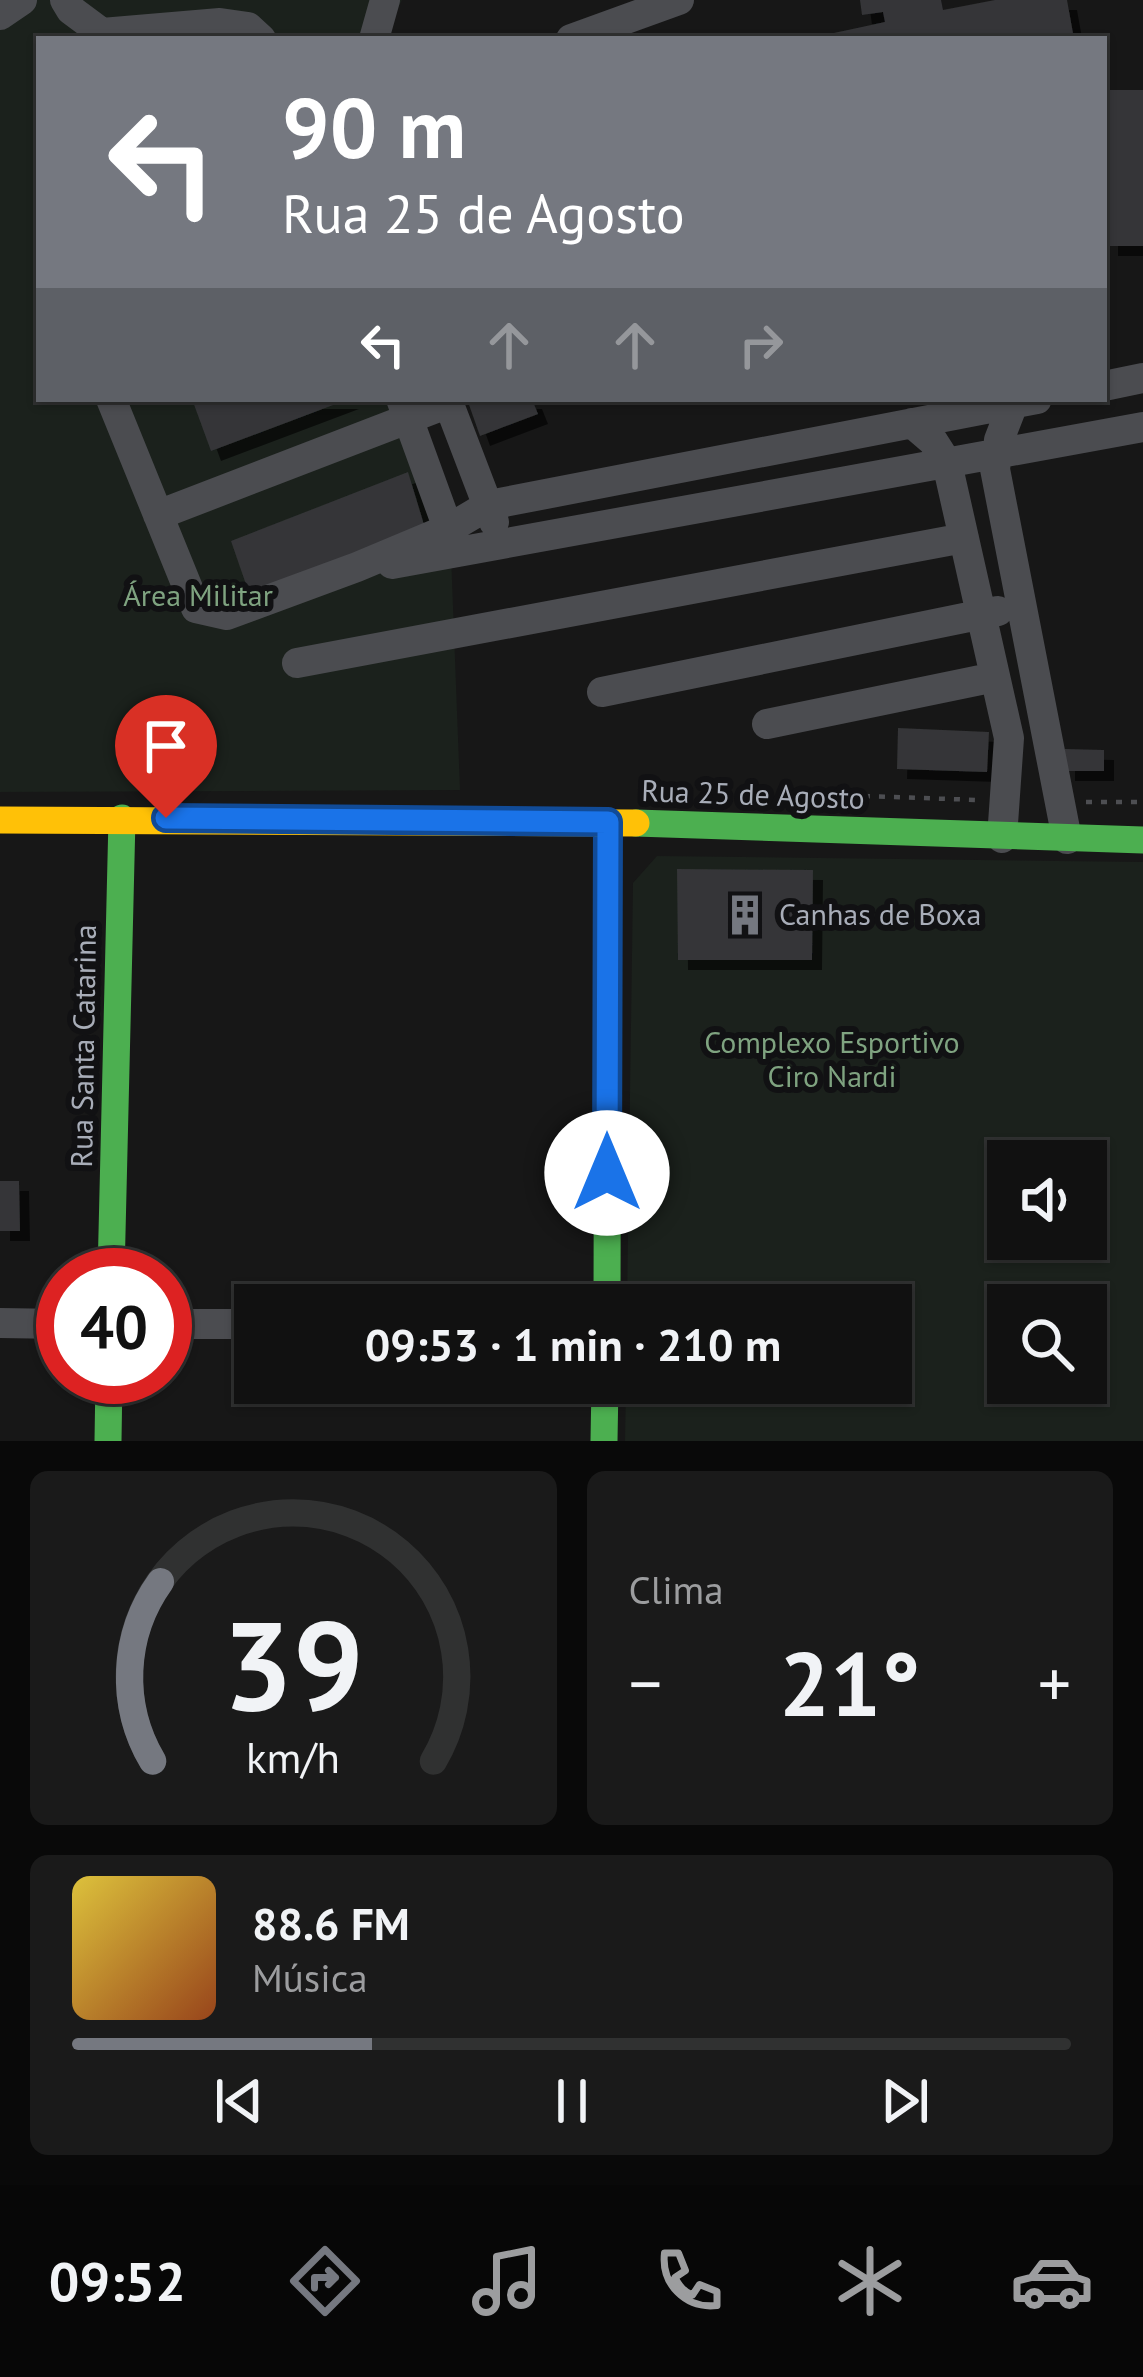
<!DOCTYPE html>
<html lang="pt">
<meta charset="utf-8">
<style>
body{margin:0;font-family:"PT Sans",sans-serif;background:#1a1a1a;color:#f1f3f6;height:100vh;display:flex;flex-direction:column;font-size:45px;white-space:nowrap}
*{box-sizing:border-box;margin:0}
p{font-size:39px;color:#9c9d9f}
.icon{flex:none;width:66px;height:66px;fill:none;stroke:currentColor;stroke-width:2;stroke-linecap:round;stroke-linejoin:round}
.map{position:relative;height:1441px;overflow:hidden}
.details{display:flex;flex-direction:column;gap:30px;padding:30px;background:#090909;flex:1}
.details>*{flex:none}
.guide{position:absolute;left:36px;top:36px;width:1071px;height:366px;border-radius:0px;box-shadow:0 3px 9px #0004,0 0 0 3px #303131;background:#757880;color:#fff;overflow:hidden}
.fabs{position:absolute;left:987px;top:1140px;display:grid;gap:24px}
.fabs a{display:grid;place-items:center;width:120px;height:120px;border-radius:0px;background:#111;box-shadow:0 3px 9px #0004,0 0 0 3px #303131;font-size:60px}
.speed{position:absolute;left:36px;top:1248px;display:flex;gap:24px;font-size:60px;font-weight:700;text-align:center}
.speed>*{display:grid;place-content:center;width:156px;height:156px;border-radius:50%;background:#111;box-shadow:0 3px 9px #0004,0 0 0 3px #303131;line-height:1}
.speed .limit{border:18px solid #d22;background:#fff;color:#111}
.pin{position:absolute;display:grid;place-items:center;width:102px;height:102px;color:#fff;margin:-123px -51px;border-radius:50% 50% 50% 0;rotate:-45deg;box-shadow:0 0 12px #0007}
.pin .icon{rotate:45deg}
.me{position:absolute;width:132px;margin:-66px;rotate:0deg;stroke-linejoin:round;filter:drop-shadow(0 0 9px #0008)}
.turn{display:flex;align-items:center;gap:42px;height:252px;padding:0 48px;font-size:54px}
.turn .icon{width:156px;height:156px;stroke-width:2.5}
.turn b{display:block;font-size:84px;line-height:102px}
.lanes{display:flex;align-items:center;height:114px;padding:0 48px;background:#0003;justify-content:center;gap:60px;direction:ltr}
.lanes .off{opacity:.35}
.big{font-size:90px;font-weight:700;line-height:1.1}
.details .card{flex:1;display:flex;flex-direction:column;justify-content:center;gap:18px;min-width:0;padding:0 42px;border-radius:18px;background:#1a1a1a}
.details .dial{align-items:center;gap:0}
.dial svg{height:312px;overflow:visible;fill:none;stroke:#303131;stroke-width:7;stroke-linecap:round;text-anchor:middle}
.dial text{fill:#f1f3f6;stroke:none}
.song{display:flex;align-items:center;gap:36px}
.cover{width:144px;height:144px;border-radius:18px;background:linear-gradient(135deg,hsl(50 70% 55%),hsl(20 70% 35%))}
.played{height:12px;border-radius:6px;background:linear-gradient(90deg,#757880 30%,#303131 30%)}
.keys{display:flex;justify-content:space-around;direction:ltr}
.heat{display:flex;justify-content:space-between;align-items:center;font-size:66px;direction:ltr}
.details .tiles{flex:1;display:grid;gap:30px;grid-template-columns:1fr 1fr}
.card:last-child{grid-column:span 2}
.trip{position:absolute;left:234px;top:1284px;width:678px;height:120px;border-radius:0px;background:#111;box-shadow:0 3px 9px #0004,0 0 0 3px #303131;font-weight:700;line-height:120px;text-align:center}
.tab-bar{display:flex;height:192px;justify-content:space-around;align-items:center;background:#070707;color:#9c9d9f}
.tab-bar .icon{width:84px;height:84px}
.tab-bar .on{color:#757880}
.tab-bar b{font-size:54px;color:#f1f3f6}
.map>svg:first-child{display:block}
</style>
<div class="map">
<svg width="1143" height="1441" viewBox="0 0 1143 1441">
<defs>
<filter id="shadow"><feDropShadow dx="10" dy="10" stdDeviation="0" flood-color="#0009"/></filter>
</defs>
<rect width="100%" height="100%" fill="#171717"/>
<path fill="#1b211c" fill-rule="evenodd" d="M0,0H402L382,39H39V399H415L450,528L460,790L0,792Z
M657,856L1143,862V1441H625L626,1383H891V1305H627L633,883ZM1008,1161H1086V1239H1008ZM1008,1305H1086V1383H1008Z"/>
<path fill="#343537" filter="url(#shadow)" d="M860,0H941L943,10L995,0H1067L1074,39H806L885,22L883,12L862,15Z
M1108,90H1143V246H1108Z
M192,399H349L211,451Z
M467,399H532L538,414L480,436Z
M408,472L425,528L249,593L231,541Z
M898,728L989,732L987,772L897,769Z
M1065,749L1104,750V771H1065Z
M677,869L813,870L812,960H678Z
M0,1181H19L20,1231H0Z"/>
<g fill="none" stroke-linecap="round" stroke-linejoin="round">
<path stroke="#4d4e52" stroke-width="4.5" stroke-dasharray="6 9" stroke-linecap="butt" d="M834,795L978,800
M1086,802H1143"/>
<path stroke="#4b4c50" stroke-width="30" d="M65,0L71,10L102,33L220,23L248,27L261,39
M0,15L22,0
M374,39L385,0
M571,39L679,0
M1104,386L1143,378
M111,399L196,608L227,615L357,567L450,528L489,505L1037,399
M401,399L454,545
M447,399L494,522
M1013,404L999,440L995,469L1067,839
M912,423L933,441L947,463L1009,738L1002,838
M158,515L449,403
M392,564L1143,427
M297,663L964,538
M602,692L998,611
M767,724L995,677
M0,1323L63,1324
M165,1324H255"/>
<path stroke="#4caf50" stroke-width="27" d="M636,823L1143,840
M111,1275L122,818
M607,1305L608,822
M108,1441L109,1377
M604,1441L605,1383"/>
<path stroke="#ffc107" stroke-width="27" d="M0,820L636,823"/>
</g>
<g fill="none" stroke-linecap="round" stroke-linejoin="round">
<g stroke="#114b97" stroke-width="30">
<path id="route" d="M166,818L608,822L607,1173"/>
</g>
<use href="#route" stroke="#1a73e8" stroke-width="21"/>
</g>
<defs>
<g id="building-bare" transform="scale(3.24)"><path d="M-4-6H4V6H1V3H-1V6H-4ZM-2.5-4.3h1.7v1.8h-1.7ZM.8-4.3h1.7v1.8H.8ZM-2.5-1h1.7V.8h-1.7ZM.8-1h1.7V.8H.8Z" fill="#757880" stroke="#111113" stroke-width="2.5" paint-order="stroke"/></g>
</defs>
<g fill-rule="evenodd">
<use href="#building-bare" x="745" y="915"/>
</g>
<g text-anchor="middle" stroke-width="12" stroke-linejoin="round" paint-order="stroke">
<g font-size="30" fill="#7fa380" stroke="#111113">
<text x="198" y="606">Área Militar</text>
<text x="832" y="1053">Complexo Esportivo<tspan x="832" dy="34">Ciro Nardi</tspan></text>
</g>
<g font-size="30" fill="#a8adb8" stroke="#111113">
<text transform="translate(753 795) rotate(2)" y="10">Rua 25 de Agosto</text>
<text transform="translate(84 1046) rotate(-89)" y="10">Rua Santa Catarina</text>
</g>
<g font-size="30" fill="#a8adb8" stroke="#111113" text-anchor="start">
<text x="779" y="925">Canhas de Boxa</text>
</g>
</g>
</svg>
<div class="fabs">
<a><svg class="icon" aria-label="sound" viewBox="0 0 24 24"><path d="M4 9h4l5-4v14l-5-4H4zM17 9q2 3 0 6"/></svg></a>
<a><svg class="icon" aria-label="search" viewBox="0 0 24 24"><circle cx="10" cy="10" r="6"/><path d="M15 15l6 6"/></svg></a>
</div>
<div class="speed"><div class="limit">40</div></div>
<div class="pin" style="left:166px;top:818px;background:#d93025"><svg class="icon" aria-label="arrive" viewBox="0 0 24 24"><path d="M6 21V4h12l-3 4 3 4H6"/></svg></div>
<svg class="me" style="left:607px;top:1173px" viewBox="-20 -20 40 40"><circle r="19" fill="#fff"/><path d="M0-13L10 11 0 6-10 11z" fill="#1a73e8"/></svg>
<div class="trip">09:53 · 1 min · 210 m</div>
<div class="guide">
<div class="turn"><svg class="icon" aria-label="left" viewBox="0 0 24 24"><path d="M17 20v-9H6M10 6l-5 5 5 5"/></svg><div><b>90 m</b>Rua 25 de Agosto</div></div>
<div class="lanes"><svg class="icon" aria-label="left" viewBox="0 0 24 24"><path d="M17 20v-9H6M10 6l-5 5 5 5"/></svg><svg class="icon off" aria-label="ahead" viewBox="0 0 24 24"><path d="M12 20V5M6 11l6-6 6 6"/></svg><svg class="icon off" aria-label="ahead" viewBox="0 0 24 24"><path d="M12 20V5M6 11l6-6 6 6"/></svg><svg class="icon off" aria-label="right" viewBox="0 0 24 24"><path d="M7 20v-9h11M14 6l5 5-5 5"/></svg></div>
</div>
</div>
<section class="details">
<div class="tiles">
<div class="card dial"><svg viewBox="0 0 100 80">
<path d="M14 69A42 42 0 1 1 86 69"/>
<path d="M14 69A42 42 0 0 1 16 23" stroke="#757880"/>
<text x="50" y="56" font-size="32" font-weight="700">39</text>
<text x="50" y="72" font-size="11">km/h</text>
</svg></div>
<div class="card"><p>Clima</p>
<div class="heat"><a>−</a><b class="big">21°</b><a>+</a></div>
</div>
<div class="card">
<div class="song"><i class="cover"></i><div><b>88.6 FM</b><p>Música</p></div></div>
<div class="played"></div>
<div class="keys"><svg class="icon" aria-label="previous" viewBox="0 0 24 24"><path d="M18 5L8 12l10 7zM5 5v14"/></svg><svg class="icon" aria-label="pause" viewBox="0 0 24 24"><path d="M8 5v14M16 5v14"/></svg><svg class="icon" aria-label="next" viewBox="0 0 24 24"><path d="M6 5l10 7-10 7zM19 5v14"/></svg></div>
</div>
</div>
</section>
<nav class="tab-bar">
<b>09:52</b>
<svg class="icon on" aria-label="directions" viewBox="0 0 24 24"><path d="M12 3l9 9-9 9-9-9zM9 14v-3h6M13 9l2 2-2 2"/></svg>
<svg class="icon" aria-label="music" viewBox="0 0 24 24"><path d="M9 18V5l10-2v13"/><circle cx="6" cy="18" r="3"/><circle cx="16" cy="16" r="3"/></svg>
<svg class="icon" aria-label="phone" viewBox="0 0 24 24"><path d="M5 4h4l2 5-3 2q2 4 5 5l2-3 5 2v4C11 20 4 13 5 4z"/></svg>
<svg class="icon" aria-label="climate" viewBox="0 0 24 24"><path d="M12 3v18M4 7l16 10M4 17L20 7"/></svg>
<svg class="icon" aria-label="car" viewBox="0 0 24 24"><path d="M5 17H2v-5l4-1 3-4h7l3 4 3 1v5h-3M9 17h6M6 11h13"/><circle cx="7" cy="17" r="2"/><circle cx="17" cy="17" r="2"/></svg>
</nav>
